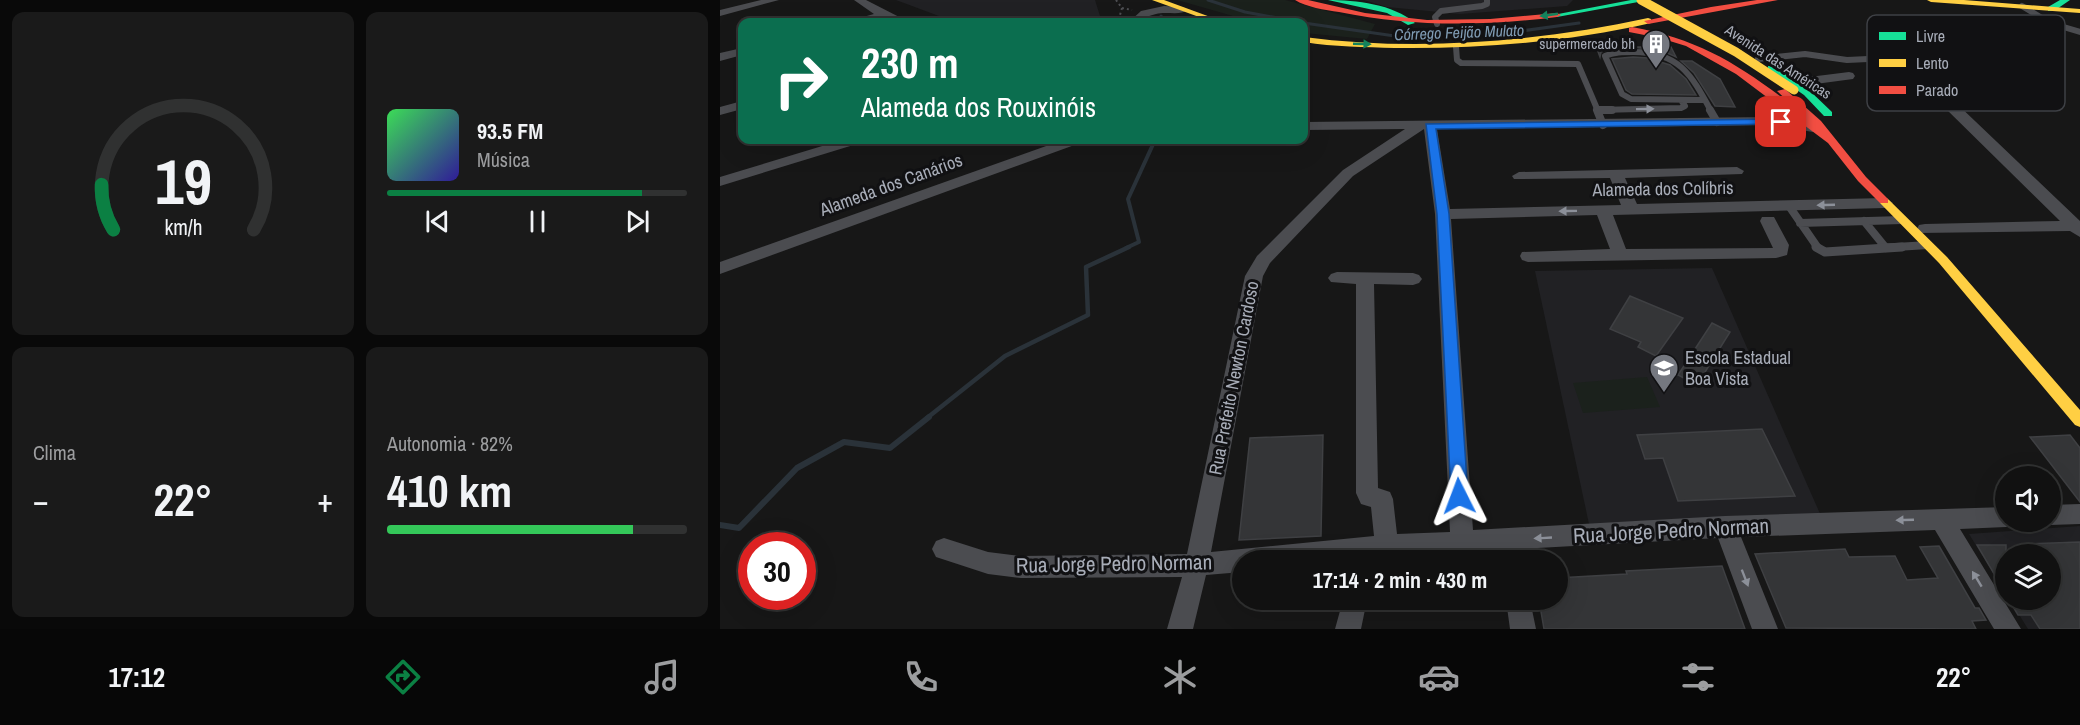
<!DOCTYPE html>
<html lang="pt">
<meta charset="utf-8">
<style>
body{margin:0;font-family:"Archivo Narrow",sans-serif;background:#1a1a1a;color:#f1f3f6;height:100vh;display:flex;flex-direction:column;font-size:22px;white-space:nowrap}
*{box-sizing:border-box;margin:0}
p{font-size:20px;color:#9c9d9f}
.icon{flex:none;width:33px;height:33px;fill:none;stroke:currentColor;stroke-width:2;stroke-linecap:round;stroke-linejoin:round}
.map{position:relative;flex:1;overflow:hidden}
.sheet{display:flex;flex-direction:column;gap:12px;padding:12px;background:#090909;width:720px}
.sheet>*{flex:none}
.hud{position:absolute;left:18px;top:18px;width:570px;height:126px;border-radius:12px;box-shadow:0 6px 24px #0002,0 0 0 2px #303131;background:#0b6e4f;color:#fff;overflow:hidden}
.controls{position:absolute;left:1275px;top:466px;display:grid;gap:12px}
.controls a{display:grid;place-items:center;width:66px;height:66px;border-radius:50%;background:#111;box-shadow:0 6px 24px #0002,0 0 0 2px #303131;font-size:30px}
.speed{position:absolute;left:18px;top:532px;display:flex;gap:12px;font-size:30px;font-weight:700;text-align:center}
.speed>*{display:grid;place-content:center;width:78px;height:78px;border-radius:50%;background:#111;box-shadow:0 6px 24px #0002,0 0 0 2px #303131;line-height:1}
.speed .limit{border:9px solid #d22;background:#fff;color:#111}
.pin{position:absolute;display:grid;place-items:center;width:51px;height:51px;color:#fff;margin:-26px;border-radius:12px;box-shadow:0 3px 9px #0006}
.me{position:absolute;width:66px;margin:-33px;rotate:357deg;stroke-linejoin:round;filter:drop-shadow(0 0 4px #0008)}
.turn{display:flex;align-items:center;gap:21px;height:126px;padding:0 24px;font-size:27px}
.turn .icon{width:78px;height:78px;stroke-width:2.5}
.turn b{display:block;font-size:42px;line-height:51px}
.big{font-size:45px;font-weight:800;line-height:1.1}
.sheet .widget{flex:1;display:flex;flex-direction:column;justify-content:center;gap:9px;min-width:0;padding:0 21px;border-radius:12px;background:#1a1a1a}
.sheet .dial{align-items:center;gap:0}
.dial svg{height:156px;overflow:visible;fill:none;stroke:#303131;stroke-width:7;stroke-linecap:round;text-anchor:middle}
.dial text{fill:#f1f3f6;stroke:none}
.song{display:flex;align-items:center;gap:18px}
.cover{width:72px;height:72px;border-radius:9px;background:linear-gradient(135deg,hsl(130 70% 55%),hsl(250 70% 35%))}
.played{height:6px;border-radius:3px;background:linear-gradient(90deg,#0b8043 85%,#303131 85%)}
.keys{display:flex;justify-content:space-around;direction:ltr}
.heat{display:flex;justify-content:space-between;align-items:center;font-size:33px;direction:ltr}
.charge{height:9px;border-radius:4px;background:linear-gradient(90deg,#34c759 82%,#303131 0)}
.sheet .tiles{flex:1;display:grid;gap:12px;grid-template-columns:repeat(2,1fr)}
.trip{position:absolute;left:512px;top:550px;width:336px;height:60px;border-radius:30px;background:#111;box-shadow:0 6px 24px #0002,0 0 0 2px #303131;font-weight:800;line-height:60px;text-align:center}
.menu{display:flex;height:96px;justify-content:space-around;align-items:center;background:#070707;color:#9c9d9f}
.menu .icon{width:42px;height:42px}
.menu .active{color:#0b8043}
.menu b{font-size:27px;color:#f1f3f6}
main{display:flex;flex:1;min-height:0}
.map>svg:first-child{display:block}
</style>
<main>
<section class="sheet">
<div class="tiles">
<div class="widget dial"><svg viewBox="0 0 100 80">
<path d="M14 69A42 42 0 1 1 86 69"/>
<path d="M14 69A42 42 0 0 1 8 46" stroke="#0b8043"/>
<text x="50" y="56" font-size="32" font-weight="700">19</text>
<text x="50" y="72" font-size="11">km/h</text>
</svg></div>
<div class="widget">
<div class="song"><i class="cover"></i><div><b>93.5 FM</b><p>Música</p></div></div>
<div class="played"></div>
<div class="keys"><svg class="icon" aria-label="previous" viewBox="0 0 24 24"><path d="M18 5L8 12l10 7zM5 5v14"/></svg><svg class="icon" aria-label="pause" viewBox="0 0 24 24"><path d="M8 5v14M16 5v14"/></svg><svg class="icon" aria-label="next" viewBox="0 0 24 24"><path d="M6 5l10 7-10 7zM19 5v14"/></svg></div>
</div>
<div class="widget"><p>Clima</p>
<div class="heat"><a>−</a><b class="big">22°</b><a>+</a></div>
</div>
<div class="widget"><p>Autonomia · 82%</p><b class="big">410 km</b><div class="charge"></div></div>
</div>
</section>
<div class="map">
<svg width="1360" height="629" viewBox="0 0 1360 629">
<rect width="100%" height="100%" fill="#171717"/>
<path fill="#212124" d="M176,0H375L380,16L379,22H235Z
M644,0H853L847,6L740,14L667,7Z
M992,268L1101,516L869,524L815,271Z
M1360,526V629H1308L1290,600H1330V555H1286L1285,592L1249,534Z"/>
<path fill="#1b211c" d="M457,0H565L655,24L647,39L584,33V22H534Z
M927,377L940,407L863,413L853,383Z"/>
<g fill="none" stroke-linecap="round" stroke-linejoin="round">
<path stroke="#2a3239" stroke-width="3" d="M488,0L525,12L580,22
M441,16L447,22
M584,23L675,36L794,32L859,23"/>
<path stroke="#2a3239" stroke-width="4" d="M406,248L419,242L408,199L435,140"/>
<path stroke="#2a3239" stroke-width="4.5" d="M207,418L285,356L368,315L366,267L409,247"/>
<path stroke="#2a3239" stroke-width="6" d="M0,525L19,528L77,468L124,442L170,448L209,417"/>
</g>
<path fill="#343537" stroke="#3f4043" stroke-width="1.5" d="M882,47H951L956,57L943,51L913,47L887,50L881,52L880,57L877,49H883Z
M913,57L928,58L950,65L966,79L976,95L912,94L906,90L892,59Z
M961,61H972L1000,79L1015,107L995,106L974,73Z
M910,296L963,318L936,356L918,347L921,342L890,329Z
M992,323L1010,332L977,385L958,375Z
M1042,429L1075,496L958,501L943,458L925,459L917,435Z
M603,435L601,536L519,540L530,438Z
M1350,435L1360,448V502L1310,437Z
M1360,542V629H1320L1311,615H1298L1289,600H1330V555H1302V544Z
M1257,545H1286V594Z
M1219,546L1255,608H1259L1266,620L1252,621L1256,629L1066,628L1035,554L1125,549L1129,557L1175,556L1187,580L1218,578L1200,547Z
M1002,566L1025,629H824L819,600H837V578L907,574L906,571Z"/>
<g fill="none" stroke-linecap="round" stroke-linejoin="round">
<path stroke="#4d4e52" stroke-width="2" stroke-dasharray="2 3" stroke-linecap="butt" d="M396,0L402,8L398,22
M402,8L412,10"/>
<path stroke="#4b4c50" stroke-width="6" d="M1302,6L1330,23L1360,32
M717,24L715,17L721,11L762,6L767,4V0
M736,47L737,60L741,63L858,64L878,111
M1038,59L1085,54L1127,60L1148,59
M984,100L911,99L902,94L885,56C894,52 903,52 913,52C959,52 971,74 991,111
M878,110L961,108L965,106L961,100"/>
<path stroke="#4b4c50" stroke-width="8" d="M877,110L883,125
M878,110H892
M990,110L997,122
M1069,206L1098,248
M1144,221L1166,248
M1080,223L1182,220
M1160,248L1208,245"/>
<path stroke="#4b4c50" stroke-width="9" d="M1096,247L1105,252L1182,247"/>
<path fill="#4b4c50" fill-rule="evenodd" d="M41,0H59L0,16V10Z
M134,0H146L189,22C178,23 168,18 160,19C150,20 141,22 131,22L132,20L154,14Z
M444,6L463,7L468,10C460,16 446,11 436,14C425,16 421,23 409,22L421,11Z
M22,48V55L0,61V53Z
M1129,72L1133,73L1135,76L1133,79L1073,87L1067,83L1073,79Z
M1229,100L1234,101L1360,221V237L1350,231L1199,233L1197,229L1199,225L1205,224L1340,221L1224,107L1222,104Z
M22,101V109L0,115V107Z
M1051,117L1093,124L1100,128L1093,132L1051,125L717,129L730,209L901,205L890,178L794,179L792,176L799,172L1017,167L1024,171L1022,174L905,178L917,204L1165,198L1173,203L1165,208L893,215L906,249L1053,248L1040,221L1042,217H1054L1069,245L1067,255L1056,258L808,262L802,260L800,256L802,252L890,249L877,215L731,219L753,530L1005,516L1286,507V522H1295L1294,524L1286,527L1240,529L1301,629H1274L1215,530L1021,537L1058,629H1032L998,538L801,549L804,561H780L778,551L626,561H522V572L486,575L473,629H447L462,577L301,578L268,574L216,557L212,549L216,541L224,538L268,552L301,556L467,554L525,276L537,256L623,170L685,129L584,130V122ZM704,129L715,214L730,532L677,534L673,499L670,492L658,488L654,284L693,285L699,283L702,279L699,275L693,273L617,272L611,274L608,278L611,282L636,284V493L641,504L651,507L654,536L491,552L543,276L550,263L633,176Z
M122,140H142L140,143L0,186V177Z
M343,140H362L360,143L0,274V262Z
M1360,504V524L1330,525L1322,522H1330V505Z
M623,600H647L641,629H615Z
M786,600H810L816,629H790Z"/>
<path fill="#16e098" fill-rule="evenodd" d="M608,0C636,0 673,4 695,23L688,25L667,13Z
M911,0H929L837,17L833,15Z
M1340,0H1350L1334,11H1328V7Z
M1048,66H1054L1090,91L1112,112V116H1104L1084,95L1048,70Z"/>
<path fill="#ffcf43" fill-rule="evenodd" d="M432,0H444L504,22H493Z
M1207,0H1244L1360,9V13L1211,2Z
M928,18L931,19V23C847,42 761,49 675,48C645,47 614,47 584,42V37C698,52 816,42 928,18Z
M1164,197L1168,199L1227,257L1360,410V427L1355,425L1219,263L1160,203V199Z"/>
<path fill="#f24e42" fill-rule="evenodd" d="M575,0H588L645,13L707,20L770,19L837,13L841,15L837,17C763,26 692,27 619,12C605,10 586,7 575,0Z
M1037,0H1058L928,24L924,21L991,7Z
M912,27C979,39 1020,65 1073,106L1057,91L1065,89L1101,121L1146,177L1168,199V203H1160L1138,181L1108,143L1016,74L966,46L940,38L909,32V28Z"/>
<path stroke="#ffcf43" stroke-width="9" d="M921,0L1016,52L1074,90"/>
</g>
<defs><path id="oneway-solid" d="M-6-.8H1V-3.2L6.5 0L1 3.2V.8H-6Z" transform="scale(1.5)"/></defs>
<g fill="#14835c">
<use href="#oneway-solid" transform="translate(829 15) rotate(172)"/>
<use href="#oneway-solid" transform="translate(642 44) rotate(2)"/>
</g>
<g fill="#8c9099">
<use href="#oneway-solid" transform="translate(925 109) rotate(-1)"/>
<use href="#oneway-solid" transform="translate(1106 205) rotate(178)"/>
<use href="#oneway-solid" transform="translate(848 211) rotate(179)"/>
<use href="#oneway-solid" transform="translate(1185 520) rotate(178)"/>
<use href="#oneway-solid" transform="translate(823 538) rotate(177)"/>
<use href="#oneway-solid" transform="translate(1025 578) rotate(69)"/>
<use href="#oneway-solid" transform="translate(1257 579) rotate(-121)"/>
</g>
<path fill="#1a73e8" stroke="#114b97" stroke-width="1.5" d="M1061,119L1065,120V124L716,129L729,214L748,496L745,501L739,503L733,501L731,496L717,214L706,124Z"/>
<defs>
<g id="building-pin" transform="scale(1.5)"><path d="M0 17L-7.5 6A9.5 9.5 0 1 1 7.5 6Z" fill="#757880" stroke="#111113"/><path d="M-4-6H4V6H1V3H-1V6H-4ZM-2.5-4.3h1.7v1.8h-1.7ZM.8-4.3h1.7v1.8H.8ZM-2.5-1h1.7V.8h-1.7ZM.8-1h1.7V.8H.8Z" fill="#fff"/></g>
<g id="school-pin" transform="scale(1.5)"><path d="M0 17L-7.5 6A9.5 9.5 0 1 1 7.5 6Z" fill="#757880" stroke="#111113"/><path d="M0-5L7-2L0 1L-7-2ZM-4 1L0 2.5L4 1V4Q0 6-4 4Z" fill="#fff"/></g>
</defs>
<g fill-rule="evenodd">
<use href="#building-pin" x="936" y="44"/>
<use href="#school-pin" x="944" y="368"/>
</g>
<g text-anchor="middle" stroke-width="6" stroke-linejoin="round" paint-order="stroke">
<g font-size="15" fill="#a8adb8" stroke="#111113" text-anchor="end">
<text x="915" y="49">supermercado bh</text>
</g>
<g font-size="15" fill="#a8adb8" stroke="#111113">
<text transform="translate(1058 62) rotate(33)" y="5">Avenida das Américas</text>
</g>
<g font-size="16" font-style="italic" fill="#7f9bb3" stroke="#111113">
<text transform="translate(739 32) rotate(-2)" y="6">Córrego Feijão Mulato</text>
</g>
<g font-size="18" fill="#a8adb8" stroke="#111113">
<text transform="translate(171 185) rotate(-20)" y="6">Alameda dos Canários</text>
<text transform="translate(943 189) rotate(-1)" y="6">Alameda dos Colíbris</text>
<text transform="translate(514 378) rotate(-79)" y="6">Rua Prefeito Newton Cardoso</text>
</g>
<g font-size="18" fill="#a8adb8" stroke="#111113" text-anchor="start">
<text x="965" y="364">Escola Estadual<tspan x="965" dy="21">Boa Vista</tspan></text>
</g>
<g font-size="21" fill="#a8adb8" stroke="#111113">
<text transform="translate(951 531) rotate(-3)" y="7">Rua Jorge Pedro Norman</text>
<text transform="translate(394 564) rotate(-1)" y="7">Rua Jorge Pedro Norman</text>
</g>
</g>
<rect x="1147" y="15" width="198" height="96" rx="9" fill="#111113" stroke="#3e4045" stroke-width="1.5"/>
<rect x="1159" y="32" width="27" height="8" fill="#16e098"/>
<rect x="1159" y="59" width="27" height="8" fill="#ffcf43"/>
<rect x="1159" y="86" width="27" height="8" fill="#f24e42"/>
<g font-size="16" fill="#a8adb8">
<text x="1196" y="42">Livre</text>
<text x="1196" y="69">Lento</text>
<text x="1196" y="96">Parado</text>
</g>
</svg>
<div class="controls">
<a><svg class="icon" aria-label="sound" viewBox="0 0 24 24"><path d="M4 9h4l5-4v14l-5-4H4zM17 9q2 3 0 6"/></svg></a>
<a><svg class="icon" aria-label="layers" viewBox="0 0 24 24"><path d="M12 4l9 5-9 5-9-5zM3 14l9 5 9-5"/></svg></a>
</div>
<div class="speed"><div class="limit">30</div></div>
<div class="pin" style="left:1061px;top:122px;background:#d93025"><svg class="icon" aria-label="arrive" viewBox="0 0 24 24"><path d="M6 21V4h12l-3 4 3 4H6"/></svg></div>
<svg class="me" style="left:739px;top:496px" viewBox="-20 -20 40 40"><path d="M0-17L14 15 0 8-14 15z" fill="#1a73e8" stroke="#fff" stroke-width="4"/></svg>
<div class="trip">17:14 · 2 min · 430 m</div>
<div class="hud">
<div class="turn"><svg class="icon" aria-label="right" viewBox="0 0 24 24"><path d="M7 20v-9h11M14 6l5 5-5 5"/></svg><div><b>230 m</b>Alameda dos Rouxinóis</div></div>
</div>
</div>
</main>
<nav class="menu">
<b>17:12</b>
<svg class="icon active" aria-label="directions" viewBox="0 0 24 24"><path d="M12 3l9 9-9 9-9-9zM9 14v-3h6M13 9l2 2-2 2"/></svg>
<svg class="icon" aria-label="music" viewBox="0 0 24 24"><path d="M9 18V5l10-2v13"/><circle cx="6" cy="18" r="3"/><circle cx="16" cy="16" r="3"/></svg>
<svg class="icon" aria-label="phone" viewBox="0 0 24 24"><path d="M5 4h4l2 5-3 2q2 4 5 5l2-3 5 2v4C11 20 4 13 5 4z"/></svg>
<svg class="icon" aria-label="climate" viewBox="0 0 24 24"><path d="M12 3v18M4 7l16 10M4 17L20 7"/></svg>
<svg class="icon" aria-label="car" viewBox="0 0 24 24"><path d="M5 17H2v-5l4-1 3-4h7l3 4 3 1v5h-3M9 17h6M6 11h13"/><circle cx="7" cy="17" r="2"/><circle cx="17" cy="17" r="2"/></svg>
<svg class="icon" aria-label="filters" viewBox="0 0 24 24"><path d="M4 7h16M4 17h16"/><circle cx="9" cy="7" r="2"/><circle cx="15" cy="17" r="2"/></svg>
<b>22°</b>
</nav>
